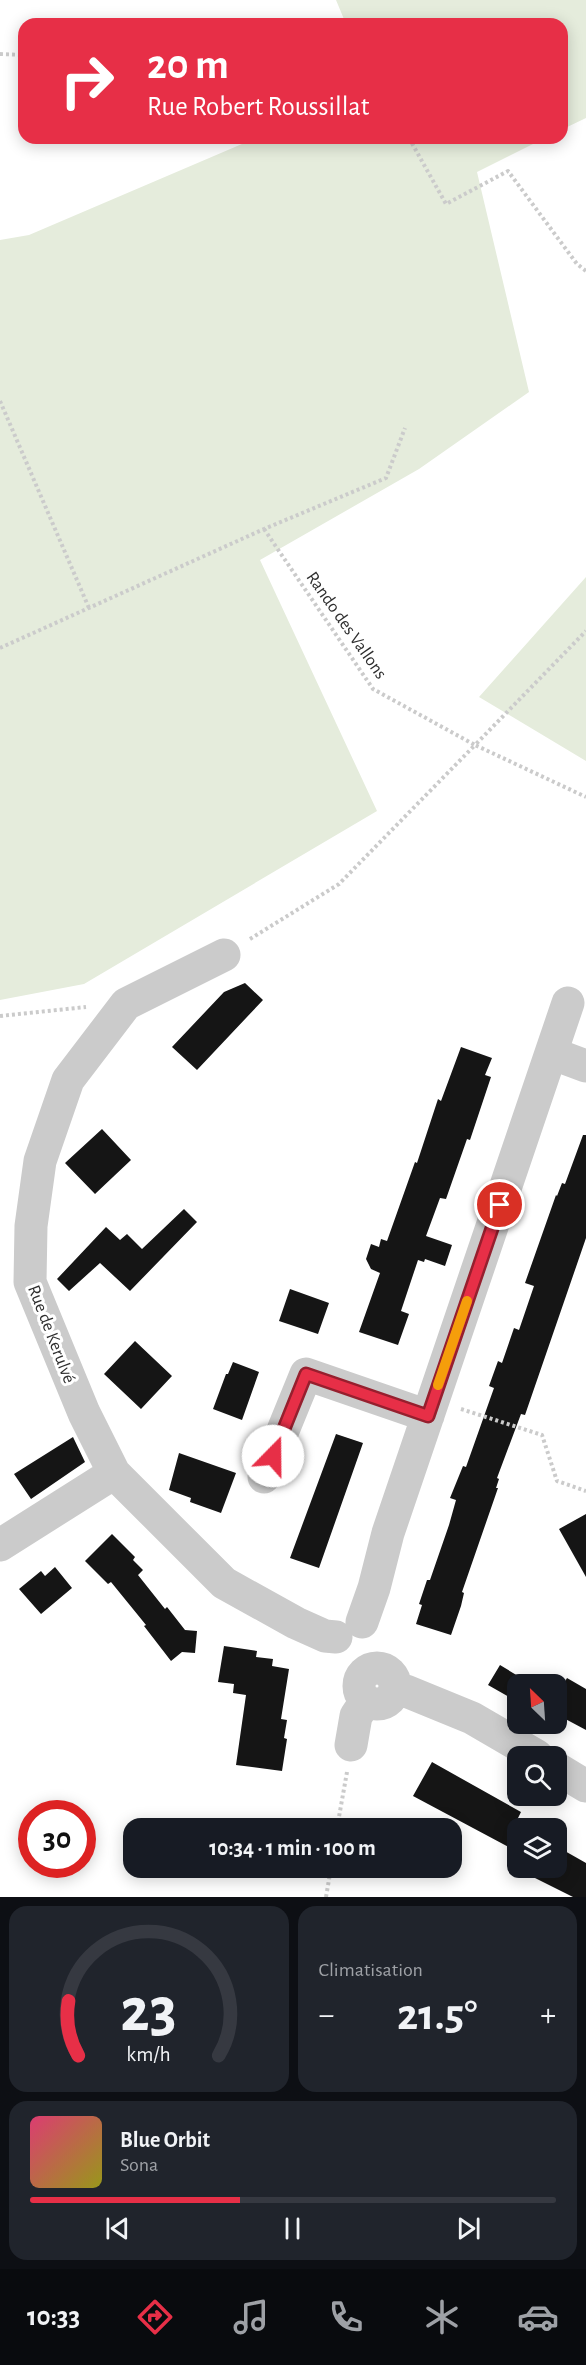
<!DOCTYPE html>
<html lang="fr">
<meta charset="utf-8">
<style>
body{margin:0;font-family:"Alegreya Sans",sans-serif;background:#20242c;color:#f1f3f6;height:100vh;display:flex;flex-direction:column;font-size:22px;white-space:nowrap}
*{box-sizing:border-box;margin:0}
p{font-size:20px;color:#9ea1a6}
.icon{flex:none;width:33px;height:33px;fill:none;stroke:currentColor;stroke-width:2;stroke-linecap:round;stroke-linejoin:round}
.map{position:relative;height:1897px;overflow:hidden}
.side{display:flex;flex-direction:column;gap:9px;padding:9px;background:#0d0f14;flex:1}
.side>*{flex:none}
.top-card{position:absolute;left:18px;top:18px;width:550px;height:126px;border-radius:18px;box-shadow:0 3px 15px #0003;background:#e72f47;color:#fff;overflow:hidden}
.needle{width:39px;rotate:335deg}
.controls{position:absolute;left:507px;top:1674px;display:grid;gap:12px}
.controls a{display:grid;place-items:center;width:60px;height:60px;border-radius:12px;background:#171b24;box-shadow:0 3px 15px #0003;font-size:30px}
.speed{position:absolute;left:18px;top:1800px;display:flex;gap:12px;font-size:30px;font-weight:700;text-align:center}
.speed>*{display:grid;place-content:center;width:78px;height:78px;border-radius:50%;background:#171b24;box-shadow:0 3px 15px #0003;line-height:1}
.speed .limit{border:9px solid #d22;background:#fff;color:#111}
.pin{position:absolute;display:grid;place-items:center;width:51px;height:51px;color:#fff;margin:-26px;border:3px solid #fff;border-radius:50%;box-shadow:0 2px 6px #0007}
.me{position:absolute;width:66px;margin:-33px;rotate:22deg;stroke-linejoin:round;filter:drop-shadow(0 0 4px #0008)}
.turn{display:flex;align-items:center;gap:21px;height:126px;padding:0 30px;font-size:27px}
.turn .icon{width:78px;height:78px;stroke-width:2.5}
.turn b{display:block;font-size:42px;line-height:51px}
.big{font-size:45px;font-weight:700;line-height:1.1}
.side .tile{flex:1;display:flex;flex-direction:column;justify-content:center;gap:9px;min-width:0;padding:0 21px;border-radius:18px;background:#20242c}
.side .dial{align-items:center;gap:0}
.dial svg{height:156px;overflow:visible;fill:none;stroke:#363941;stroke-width:7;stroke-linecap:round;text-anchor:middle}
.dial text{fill:#f1f3f6;stroke:none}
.song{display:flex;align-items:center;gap:18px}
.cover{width:72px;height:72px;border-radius:9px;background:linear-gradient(135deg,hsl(340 70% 55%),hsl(60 70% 35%))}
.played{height:6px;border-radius:3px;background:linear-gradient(90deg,#e72f47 40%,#363941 40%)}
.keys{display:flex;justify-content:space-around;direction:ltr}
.heat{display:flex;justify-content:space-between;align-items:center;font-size:33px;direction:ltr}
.side .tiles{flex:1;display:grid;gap:9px;grid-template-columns:1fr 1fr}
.tile:last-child{grid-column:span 2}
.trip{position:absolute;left:123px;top:1818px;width:339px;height:60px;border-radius:18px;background:#171b24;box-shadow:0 3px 15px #0003;font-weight:700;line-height:60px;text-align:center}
.tabs{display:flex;height:96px;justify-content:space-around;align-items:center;background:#090b0e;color:#9ea1a6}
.tabs .icon{width:42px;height:42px}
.tabs .selected{color:#e72f47}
.tabs b{font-size:27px;color:#f1f3f6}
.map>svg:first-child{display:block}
</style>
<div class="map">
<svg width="586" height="1897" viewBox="0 0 586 1897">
<rect width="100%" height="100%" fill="#fff"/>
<path fill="#e5ecdc" d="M336,0H586V118L563,129L562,24H346Z
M256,138H545L477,172L529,392L419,469L260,560L377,811L84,984L0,1000V240L29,235Z
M586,577V761L479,697Z"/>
<path fill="#151515" d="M245,983L263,1000L197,1070L172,1047L224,992Z
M461,1047L492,1058L485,1075L491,1077L470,1140L467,1139L446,1199L440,1198L426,1236L452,1245L445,1266L425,1259L424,1262L418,1260L401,1311L409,1314L398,1345L359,1332L380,1273L371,1269L366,1259L371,1244L379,1247L381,1239L387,1241L415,1162L417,1163L438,1099L441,1101Z
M102,1129L131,1160L95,1194L65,1163Z
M583,1135H586V1238L525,1415L521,1414L497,1478L499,1479L496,1488H498L462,1592L464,1593L461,1606L451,1635L416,1624L422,1605L419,1604L427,1580H430L449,1525L456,1500L450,1498L463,1466L466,1467L494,1388L489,1386L498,1361L502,1363L514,1328L519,1330L534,1286L525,1283L556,1195L557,1196L562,1183L565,1184Z
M184,1209L197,1222L130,1291L100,1263L69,1291L57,1279L106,1227L120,1240L127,1234L142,1249Z
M290,1289L329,1303L318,1334L279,1321Z
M135,1341L172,1376L141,1409L104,1374Z
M233,1362L259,1372L242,1420L213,1409L226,1374H228Z
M336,1434L363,1443L319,1568L290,1558Z
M73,1437L85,1462L31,1499L14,1474Z
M179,1453L236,1473L221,1513L190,1502L191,1498L169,1490Z
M586,1514V1577L559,1529Z
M112,1534L135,1557L133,1560L143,1570L138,1575L165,1609L167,1607L185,1630L197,1631L195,1653L182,1652L171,1661L144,1626L146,1625L111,1582L108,1584L85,1561Z
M55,1567L72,1588L41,1614L19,1589L41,1571L45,1576Z
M224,1646L257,1651L256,1657L273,1659L272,1666L289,1669L281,1719L287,1720L284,1738L287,1739L282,1771L236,1765L246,1695L233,1693L234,1684L218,1682Z
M500,1665L518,1676V1702L488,1685Z
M567,1678L586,1689V1730L556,1714V1697Z
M432,1762L521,1812L516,1822L528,1828H518V1852L413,1796Z
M556,1846L586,1863V1897H573L515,1868H556Z"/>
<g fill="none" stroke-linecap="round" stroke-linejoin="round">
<path stroke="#cbcbcb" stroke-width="4" stroke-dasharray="3 3" stroke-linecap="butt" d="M0,54L24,55
M409,138L446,204L508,171L577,264L586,271
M0,401L89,608
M264,529L373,689L475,745L586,631
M0,648L264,529L386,478L405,428
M250,939L339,884L475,745L586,797
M0,1016L86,1007
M461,1409L542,1435L557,1481L586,1491
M337,1828L347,1772
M326,1897L331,1868"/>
<path stroke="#cbcbcb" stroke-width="33" d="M224,955L126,1004L68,1080L40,1161L31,1226L30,1282L84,1413L114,1473L224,1583L296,1623L325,1636L336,1637
M551,1053L586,1066
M264,1477L306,1374L428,1416
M0,1545L114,1473
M362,1622L374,1588L388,1533L568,1003
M359 1686a18 18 0 1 1 36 0a18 18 0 1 1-36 0Z
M395,1689L406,1691L472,1718L537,1756
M351,1745L356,1716L366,1701
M556,1768L586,1786"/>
</g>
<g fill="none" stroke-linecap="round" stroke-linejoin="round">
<g stroke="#961f2e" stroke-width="15">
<path id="route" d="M273,1456L306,1374L428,1416L500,1205"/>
</g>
<use href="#route" stroke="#e72f47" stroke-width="10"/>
<path stroke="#f59e0b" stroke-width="10" d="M438,1385L467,1301"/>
</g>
<g text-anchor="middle" stroke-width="6" stroke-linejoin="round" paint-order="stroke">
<g font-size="18" fill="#2e2e2e" stroke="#fff">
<text transform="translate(347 625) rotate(55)" y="6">Rando des Vallons</text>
<text transform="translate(52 1334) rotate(69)" y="6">Rue de Kerulvé</text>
</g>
</g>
</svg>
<div class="controls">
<a><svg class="needle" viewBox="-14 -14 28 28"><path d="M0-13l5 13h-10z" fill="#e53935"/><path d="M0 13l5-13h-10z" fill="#9ea1a6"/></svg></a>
<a><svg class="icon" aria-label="search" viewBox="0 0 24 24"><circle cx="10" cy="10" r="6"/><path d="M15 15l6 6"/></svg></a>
<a><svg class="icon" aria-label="layers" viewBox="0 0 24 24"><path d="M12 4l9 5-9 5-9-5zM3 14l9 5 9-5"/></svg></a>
</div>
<div class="speed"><div class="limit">30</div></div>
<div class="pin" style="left:500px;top:1205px;background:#d93025"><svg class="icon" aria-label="arrive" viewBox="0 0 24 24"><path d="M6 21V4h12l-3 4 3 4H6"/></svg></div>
<svg class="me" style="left:273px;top:1456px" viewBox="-20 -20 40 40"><circle r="19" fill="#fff"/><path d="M0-13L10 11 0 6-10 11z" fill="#e72f47"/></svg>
<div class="trip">10:34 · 1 min · 100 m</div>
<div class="top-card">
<div class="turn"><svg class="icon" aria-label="right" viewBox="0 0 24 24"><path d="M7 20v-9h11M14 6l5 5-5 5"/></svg><div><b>20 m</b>Rue Robert Roussillat</div></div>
</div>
</div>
<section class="side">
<div class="tiles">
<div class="tile dial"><svg viewBox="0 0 100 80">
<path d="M14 69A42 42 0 1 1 86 69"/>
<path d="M14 69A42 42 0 0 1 9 41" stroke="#e72f47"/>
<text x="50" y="56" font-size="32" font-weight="700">23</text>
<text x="50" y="72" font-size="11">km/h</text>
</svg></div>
<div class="tile"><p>Climatisation</p>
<div class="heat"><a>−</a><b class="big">21.5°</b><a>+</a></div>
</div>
<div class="tile">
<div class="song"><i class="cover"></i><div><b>Blue Orbit</b><p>Sona</p></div></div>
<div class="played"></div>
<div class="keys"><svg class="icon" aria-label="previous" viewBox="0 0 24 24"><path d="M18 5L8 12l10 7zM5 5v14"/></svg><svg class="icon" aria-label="pause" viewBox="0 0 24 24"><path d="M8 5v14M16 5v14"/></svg><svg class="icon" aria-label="next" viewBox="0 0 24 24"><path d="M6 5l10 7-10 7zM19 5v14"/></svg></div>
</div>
</div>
</section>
<nav class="tabs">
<b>10:33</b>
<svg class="icon selected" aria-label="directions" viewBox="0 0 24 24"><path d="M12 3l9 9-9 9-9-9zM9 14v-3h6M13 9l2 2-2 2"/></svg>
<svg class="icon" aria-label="music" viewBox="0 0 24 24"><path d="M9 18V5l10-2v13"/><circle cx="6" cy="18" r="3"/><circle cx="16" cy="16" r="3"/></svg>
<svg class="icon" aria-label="phone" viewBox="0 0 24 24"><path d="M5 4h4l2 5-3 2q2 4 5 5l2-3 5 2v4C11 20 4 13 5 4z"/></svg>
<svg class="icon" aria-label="climate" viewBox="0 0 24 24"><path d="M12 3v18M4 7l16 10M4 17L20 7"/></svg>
<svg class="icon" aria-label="car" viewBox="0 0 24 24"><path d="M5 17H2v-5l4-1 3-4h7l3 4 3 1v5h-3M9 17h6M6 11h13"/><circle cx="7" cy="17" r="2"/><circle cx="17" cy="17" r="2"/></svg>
</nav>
